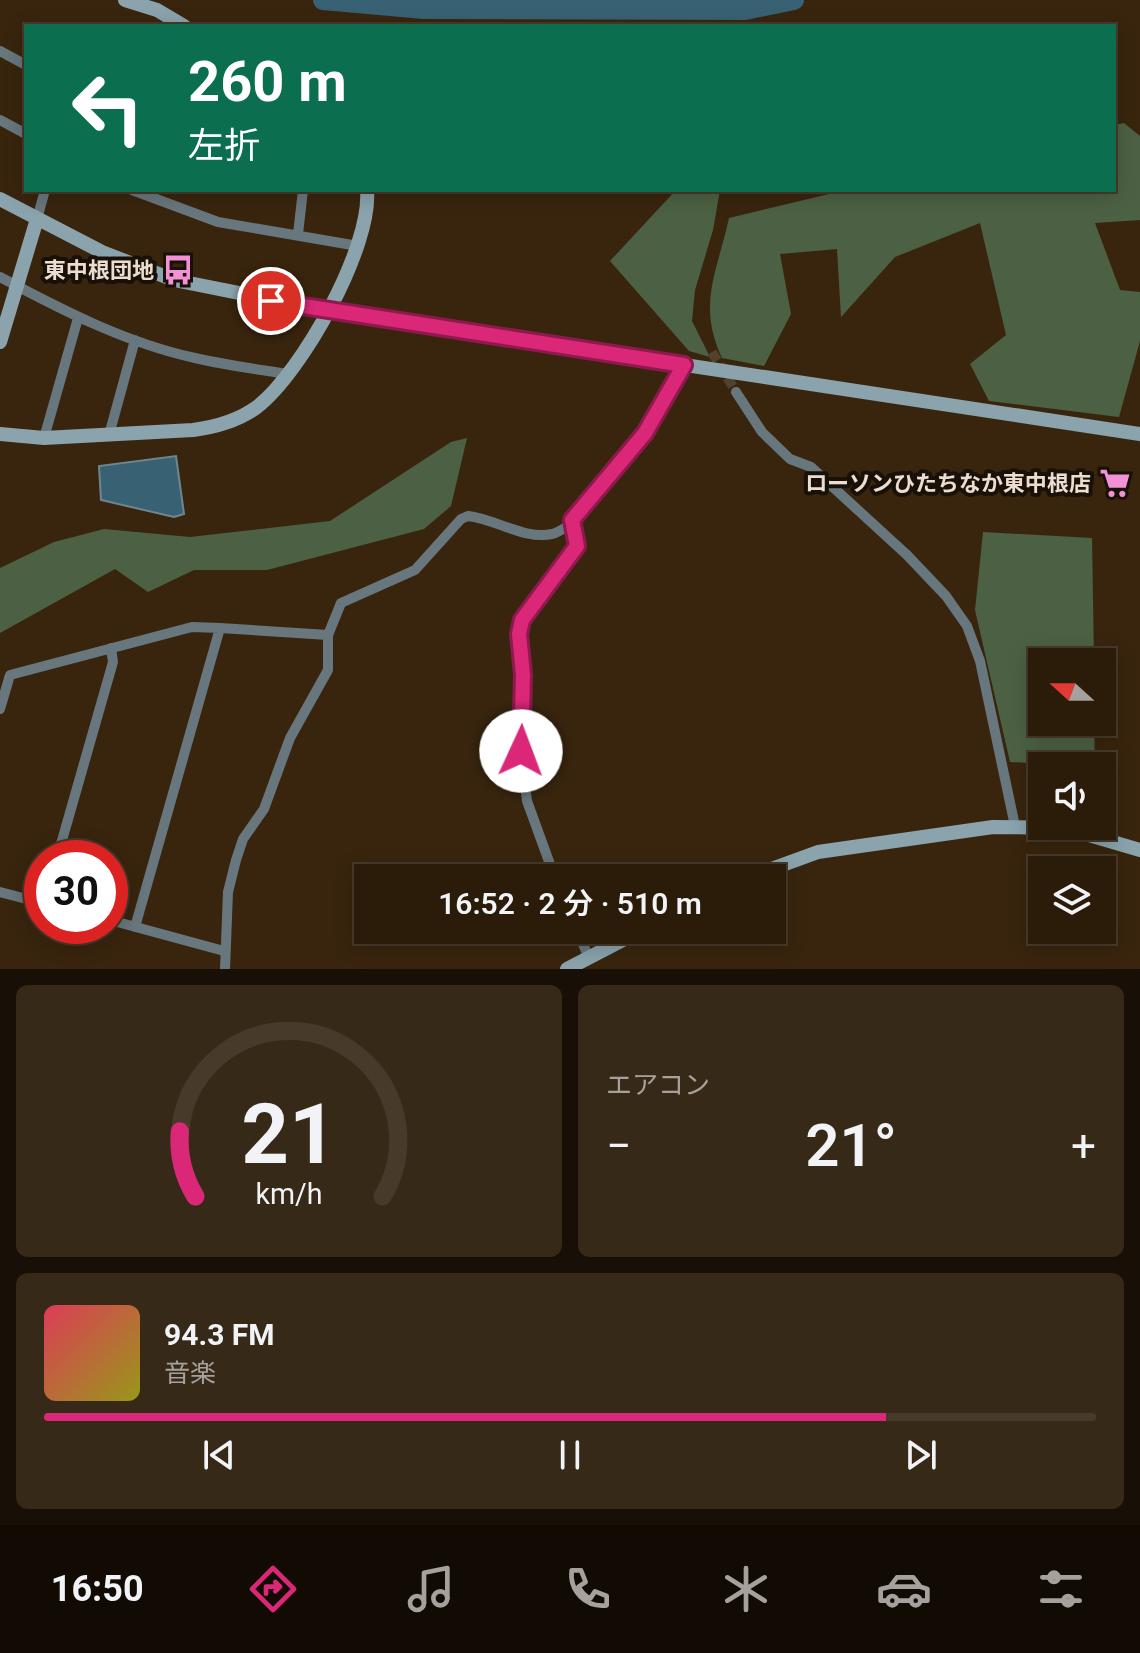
<!DOCTYPE html>
<html lang="ja">
<meta charset="utf-8">
<style>
body{margin:0;font-family:Roboto,"Noto Sans JP",sans-serif;background:#372918;color:#f1f3f6;height:100vh;display:flex;flex-direction:column;font-size:30px;white-space:nowrap}
*{box-sizing:border-box;margin:0}
p{font-size:26px;color:#a6a19c}
.icon{flex:none;width:44px;height:44px;fill:none;stroke:currentColor;stroke-width:2;stroke-linecap:round;stroke-linejoin:round}
.map{position:relative;height:969px;overflow:hidden}
.side{display:flex;flex-direction:column;gap:16px;padding:16px;background:#180f06;flex:1}
.side>*{flex:none}
.top-card{position:absolute;left:24px;top:24px;width:1092px;height:168px;border-radius:0px;box-shadow:0 4px 20px #0003,0 0 0 2px #473a2b;background:#0b6e4f;color:#fff;overflow:hidden}
.needle{width:52px;rotate:291deg}
.fabs{position:absolute;left:1028px;top:648px;display:grid;gap:16px}
.fabs a{display:grid;place-items:center;width:88px;height:88px;border-radius:0px;background:#2b1c0a;box-shadow:0 4px 20px #0003,0 0 0 2px #473a2b;font-size:40px}
.speed{position:absolute;left:24px;top:840px;display:flex;gap:16px;font-size:40px;font-weight:700;text-align:center}
.speed>*{display:grid;place-content:center;width:104px;height:104px;border-radius:50%;background:#2b1c0a;box-shadow:0 4px 20px #0003,0 0 0 2px #473a2b;line-height:1}
.speed .limit{border:12px solid #d22;background:#fff;color:#111}
.pin{position:absolute;display:grid;place-items:center;width:68px;height:68px;color:#fff;margin:-34px;border:4px solid #fff;border-radius:50%;box-shadow:0 2px 8px #0007}
.me{position:absolute;width:88px;margin:-44px;rotate:2deg;stroke-linejoin:round;filter:drop-shadow(0 0 6px #0008)}
.turn{display:flex;align-items:center;gap:28px;height:168px;padding:0 32px;font-size:36px}
.turn .icon{width:104px;height:104px;stroke-width:2.5}
.turn b{display:block;font-size:56px;line-height:68px}
.big{font-size:60px;font-weight:600;line-height:1.1}
.side .widget{flex:1;display:flex;flex-direction:column;justify-content:center;gap:12px;min-width:0;padding:0 28px;border-radius:12px;background:#372918}
.side .dial{align-items:center;gap:0}
.dial svg{height:208px;overflow:visible;fill:none;stroke:#473a2b;stroke-width:7;stroke-linecap:round;text-anchor:middle}
.dial text{fill:#f1f3f6;stroke:none}
.song{display:flex;align-items:center;gap:24px}
.cover{width:96px;height:96px;border-radius:12px;background:linear-gradient(135deg,hsl(350 70% 55%),hsl(60 70% 35%))}
.played{height:8px;border-radius:4px;background:linear-gradient(90deg,#db2777 80%,#473a2b 80%)}
.keys{display:flex;justify-content:space-around;direction:ltr}
.heat{display:flex;justify-content:space-between;align-items:center;font-size:44px;direction:ltr}
.side .tiles{flex:1;display:grid;gap:16px;grid-template-columns:1fr 1fr}
.widget:last-child{grid-column:span 2}
.trip{position:absolute;left:354px;top:864px;width:432px;height:80px;border-radius:0px;background:#2b1c0a;box-shadow:0 4px 20px #0003,0 0 0 2px #473a2b;font-weight:600;line-height:80px;text-align:center}
.dock{display:flex;height:128px;justify-content:space-around;align-items:center;background:#110b04;color:#a6a19c}
.dock .icon{width:56px;height:56px}
.dock .current{color:#db2777}
.dock b{font-size:36px;color:#f1f3f6}
.map>svg:first-child{display:block}
</style>
<div class="map">
<svg width="1140" height="969" viewBox="0 0 1140 969">
<rect width="100%" height="100%" fill="#39250e"/>
<path fill="#4c6143" d="M1124,123L1140,136V220L1095,223L1120,290L1140,292V341L1119,417L989,401L970,364L1006,335L980,223L895,257L841,317L837,249L780,254L791,314L764,366L722,358C697,304 717,273 729,218L846,190H1114V125Z
M676,190H720L713,230L695,290L692,321L710,357L689,351L610,261Z
M467,438L451,506L424,529L267,570H194L148,592L115,569L0,633V568L54,542L104,529L190,537L330,521L451,442Z
M983,532L1092,538L1094,662H1042V722H1094L1095,766L1010,762L975,610Z"/>
<path fill="#386273" stroke="#6e878f" stroke-width="2" d="M176,456L184,514L174,517L101,500L99,466Z"/>
<g fill="none" stroke-linecap="round" stroke-linejoin="round">
<path stroke="#386273" stroke-width="20" d="M323,0L424,9L745,10L794,0"/>
<path stroke="#54412b" stroke-width="10" stroke-dasharray="10 5" stroke-linecap="butt" d="M712,352L736,392"/>
<path stroke="#68777d" stroke-width="10" d="M0,51L26,65
M0,120L26,134
M132,190L218,222L358,246
M37,219L45,190
M298,234L303,190
M0,277C62,310 126,343 195,358C225,365 256,369 287,374
M736,392L762,432L790,459L811,467L907,555L946,596L967,626L980,661L1015,826
M109,435L135,340
M44,438L78,318
M0,709L10,675L192,627L220,628
M57,858L113,662L111,648
M555,878L527,801L521,751L523,675L519,634L522,620L577,546L572,520
M0,892L42,903
M110,920L224,951
M135,927L220,628L328,635
M577,930L589,958
M225,969L228,892L236,860L243,839L264,809L290,738L328,670V635L341,603L415,570L461,519L468,516C496,519 524,540 552,534C589,525 667,400 684,365"/>
<path stroke="#8aa3ad" stroke-width="14" d="M125,0L157,10L184,26
M0,199L102,252L174,280L329,311L1140,434
M0,342L37,219
M0,434L44,438L193,430C216,427 238,421 257,407C302,372 372,247 367,190
M747,878L818,852L993,827L1065,828L1140,850
M567,969L642,930"/>
</g>
<g fill="none" stroke-linecap="round" stroke-linejoin="round">
<g stroke="#8e194d" stroke-width="20">
<path id="route" d="M271,301L684,365L645,433L572,520L577,546L522,620L519,634L523,675L521,751"/>
</g>
<use href="#route" stroke="#db2777" stroke-width="14"/>
</g>
<defs>
<g id="bus-bare" transform="scale(2.4)"><path d="M-5-6H5V4H4V6H2V4H-2V6H-4V4H-5ZM-3.5-4V0h7V-4ZM-3.5 1.2v1.5H-2V1.2ZM2 1.2v1.5H3.5V1.2Z" fill="#f391d6" stroke="#191107" stroke-width="2.5" paint-order="stroke"/></g>
<g id="supermarket-bare" transform="scale(2.4)"><path d="M-6-5.5h2.5l.6 2H6L4.5 2H-2.5L-4.4-4H-6ZM-1.5 3.2a1.3 1.3 0 1 0 .1 0ZM3 3.2a1.3 1.3 0 1 0 .1 0Z" fill="#f391d6" stroke="#191107" stroke-width="2.5" paint-order="stroke"/></g>
</defs>
<g fill-rule="evenodd">
<use href="#bus-bare" x="178" y="270"/>
<use href="#supermarket-bare" x="1115" y="483"/>
</g>
<g text-anchor="middle" stroke-width="8" stroke-linejoin="round" paint-order="stroke">
<g font-size="22" font-weight="bold" fill="#ebded1" stroke="#191107" text-anchor="end">
<text x="154" y="278">東中根団地</text>
<text x="1091" y="491">ローソンひたちなか東中根店</text>
</g>
</g>
</svg>
<div class="fabs">
<a><svg class="needle" viewBox="-14 -14 28 28"><path d="M0-13l5 13h-10z" fill="#e53935"/><path d="M0 13l5-13h-10z" fill="#a6a19c"/></svg></a>
<a><svg class="icon" aria-label="sound" viewBox="0 0 24 24"><path d="M4 9h4l5-4v14l-5-4H4zM17 9q2 3 0 6"/></svg></a>
<a><svg class="icon" aria-label="layers" viewBox="0 0 24 24"><path d="M12 4l9 5-9 5-9-5zM3 14l9 5 9-5"/></svg></a>
</div>
<div class="speed"><div class="limit">30</div></div>
<div class="pin" style="left:271px;top:301px;background:#d93025"><svg class="icon" aria-label="arrive" viewBox="0 0 24 24"><path d="M6 21V4h12l-3 4 3 4H6"/></svg></div>
<svg class="me" style="left:521px;top:751px" viewBox="-20 -20 40 40"><circle r="19" fill="#fff"/><path d="M0-13L10 11 0 6-10 11z" fill="#db2777"/></svg>
<div class="trip">16:52 · 2 分 · 510 m</div>
<div class="top-card">
<div class="turn"><svg class="icon" aria-label="left" viewBox="0 0 24 24"><path d="M17 20v-9H6M10 6l-5 5 5 5"/></svg><div><b>260 m</b>左折</div></div>
</div>
</div>
<section class="side">
<div class="tiles">
<div class="widget dial"><svg viewBox="0 0 100 80">
<path d="M14 69A42 42 0 1 1 86 69"/>
<path d="M14 69A42 42 0 0 1 8 44" stroke="#db2777"/>
<text x="50" y="56" font-size="32" font-weight="700">21</text>
<text x="50" y="72" font-size="11">km/h</text>
</svg></div>
<div class="widget"><p>エアコン</p>
<div class="heat"><a>−</a><b class="big">21°</b><a>+</a></div>
</div>
<div class="widget">
<div class="song"><i class="cover"></i><div><b>94.3 FM</b><p>音楽</p></div></div>
<div class="played"></div>
<div class="keys"><svg class="icon" aria-label="previous" viewBox="0 0 24 24"><path d="M18 5L8 12l10 7zM5 5v14"/></svg><svg class="icon" aria-label="pause" viewBox="0 0 24 24"><path d="M8 5v14M16 5v14"/></svg><svg class="icon" aria-label="next" viewBox="0 0 24 24"><path d="M6 5l10 7-10 7zM19 5v14"/></svg></div>
</div>
</div>
</section>
<nav class="dock">
<b>16:50</b>
<svg class="icon current" aria-label="directions" viewBox="0 0 24 24"><path d="M12 3l9 9-9 9-9-9zM9 14v-3h6M13 9l2 2-2 2"/></svg>
<svg class="icon" aria-label="music" viewBox="0 0 24 24"><path d="M9 18V5l10-2v13"/><circle cx="6" cy="18" r="3"/><circle cx="16" cy="16" r="3"/></svg>
<svg class="icon" aria-label="phone" viewBox="0 0 24 24"><path d="M5 4h4l2 5-3 2q2 4 5 5l2-3 5 2v4C11 20 4 13 5 4z"/></svg>
<svg class="icon" aria-label="climate" viewBox="0 0 24 24"><path d="M12 3v18M4 7l16 10M4 17L20 7"/></svg>
<svg class="icon" aria-label="car" viewBox="0 0 24 24"><path d="M5 17H2v-5l4-1 3-4h7l3 4 3 1v5h-3M9 17h6M6 11h13"/><circle cx="7" cy="17" r="2"/><circle cx="17" cy="17" r="2"/></svg>
<svg class="icon" aria-label="filters" viewBox="0 0 24 24"><path d="M4 7h16M4 17h16"/><circle cx="9" cy="7" r="2"/><circle cx="15" cy="17" r="2"/></svg>
</nav>
